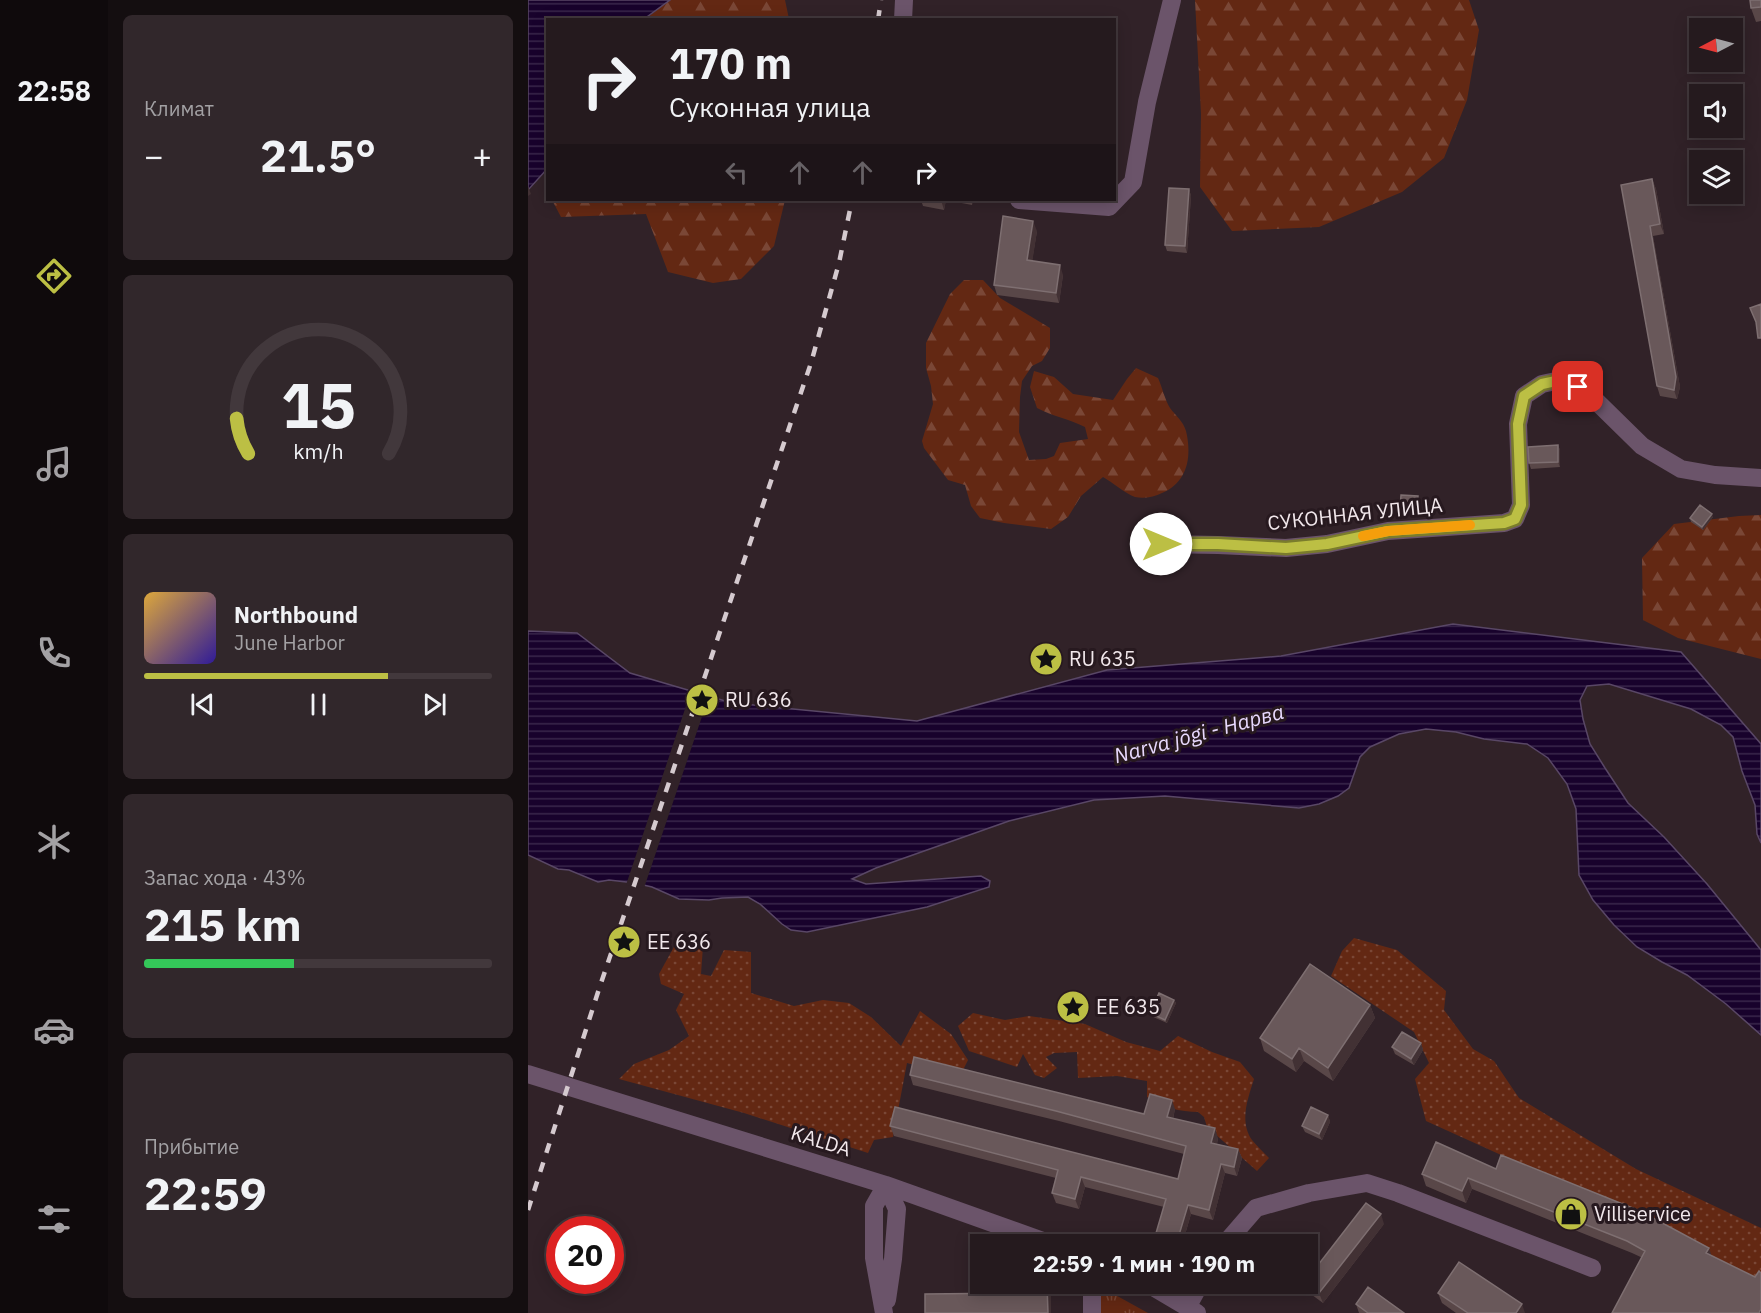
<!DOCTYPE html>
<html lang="ru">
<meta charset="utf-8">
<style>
body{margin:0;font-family:"IBM Plex Sans",sans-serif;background:#31272b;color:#f1f3f6;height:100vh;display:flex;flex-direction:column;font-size:22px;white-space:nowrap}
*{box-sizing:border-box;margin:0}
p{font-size:20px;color:#a3a1a4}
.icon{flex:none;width:33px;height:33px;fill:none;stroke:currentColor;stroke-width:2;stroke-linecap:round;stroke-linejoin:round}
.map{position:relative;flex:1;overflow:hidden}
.side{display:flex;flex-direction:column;gap:15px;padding:15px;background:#140e10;width:420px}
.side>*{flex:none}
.guide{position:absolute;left:18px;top:18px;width:570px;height:183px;border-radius:0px;box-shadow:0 3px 15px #0003,0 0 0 2px #42383c;background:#251a1e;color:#f1f3f6;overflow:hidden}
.needle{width:39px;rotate:264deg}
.controls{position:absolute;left:1161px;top:18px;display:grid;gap:12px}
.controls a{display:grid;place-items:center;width:54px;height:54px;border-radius:0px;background:#251a1e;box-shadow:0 3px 15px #0003,0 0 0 2px #42383c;font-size:30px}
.speed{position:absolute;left:18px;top:1216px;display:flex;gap:12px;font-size:30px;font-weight:700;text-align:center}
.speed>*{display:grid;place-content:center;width:78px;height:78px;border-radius:50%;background:#251a1e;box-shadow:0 3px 15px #0003,0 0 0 2px #42383c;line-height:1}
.speed .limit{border:9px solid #d22;background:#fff;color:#111}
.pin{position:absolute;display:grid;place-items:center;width:51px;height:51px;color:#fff;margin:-26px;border-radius:12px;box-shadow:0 3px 9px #0006}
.me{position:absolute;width:66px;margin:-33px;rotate:90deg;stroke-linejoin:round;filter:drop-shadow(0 0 4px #0008)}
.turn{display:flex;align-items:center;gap:21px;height:126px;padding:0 24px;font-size:27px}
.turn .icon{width:78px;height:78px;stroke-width:2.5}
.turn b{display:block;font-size:42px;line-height:51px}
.lanes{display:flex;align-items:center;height:57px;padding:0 24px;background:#0003;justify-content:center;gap:30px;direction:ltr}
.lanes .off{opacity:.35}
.big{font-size:45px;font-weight:700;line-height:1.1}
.side .card{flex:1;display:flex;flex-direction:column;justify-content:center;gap:9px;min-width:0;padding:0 21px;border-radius:9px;background:#31272b}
.side .dial{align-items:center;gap:0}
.dial svg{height:156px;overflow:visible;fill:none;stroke:#42383c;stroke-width:7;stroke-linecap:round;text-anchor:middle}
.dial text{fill:#f1f3f6;stroke:none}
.song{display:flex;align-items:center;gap:18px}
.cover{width:72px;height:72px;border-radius:9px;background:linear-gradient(135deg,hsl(40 70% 55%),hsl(250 70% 35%))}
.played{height:6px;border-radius:3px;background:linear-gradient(90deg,#bcbf44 70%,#42383c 70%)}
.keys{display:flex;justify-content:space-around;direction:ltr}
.heat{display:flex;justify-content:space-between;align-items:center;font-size:33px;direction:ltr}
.charge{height:9px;border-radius:4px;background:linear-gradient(90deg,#34c759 43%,#42383c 0)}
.trip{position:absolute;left:442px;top:1234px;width:348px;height:60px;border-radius:0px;background:#251a1e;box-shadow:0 3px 15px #0003,0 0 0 2px #42383c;font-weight:700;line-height:60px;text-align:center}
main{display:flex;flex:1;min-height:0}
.menu{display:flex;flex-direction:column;width:108px;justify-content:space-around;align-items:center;background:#0f0a0c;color:#a3a1a4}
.menu .icon{width:42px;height:42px}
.menu .on{color:#bcbf44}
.menu b{font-size:27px;color:#f1f3f6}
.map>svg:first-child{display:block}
</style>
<main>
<nav class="menu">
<b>22:58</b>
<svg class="icon on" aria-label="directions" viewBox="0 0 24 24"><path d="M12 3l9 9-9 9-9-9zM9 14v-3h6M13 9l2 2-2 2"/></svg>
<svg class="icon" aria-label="music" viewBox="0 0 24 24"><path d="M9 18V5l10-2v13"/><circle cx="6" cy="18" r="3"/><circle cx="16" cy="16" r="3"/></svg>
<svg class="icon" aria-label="phone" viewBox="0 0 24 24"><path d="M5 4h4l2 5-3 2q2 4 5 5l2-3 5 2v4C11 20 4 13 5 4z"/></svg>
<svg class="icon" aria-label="climate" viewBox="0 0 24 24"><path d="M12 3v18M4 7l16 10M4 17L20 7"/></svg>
<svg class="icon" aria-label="car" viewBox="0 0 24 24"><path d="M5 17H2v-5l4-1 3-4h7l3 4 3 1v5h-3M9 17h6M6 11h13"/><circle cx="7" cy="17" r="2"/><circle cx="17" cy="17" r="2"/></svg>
<svg class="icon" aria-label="filters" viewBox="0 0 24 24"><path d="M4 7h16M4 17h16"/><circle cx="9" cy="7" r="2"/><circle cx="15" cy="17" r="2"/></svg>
</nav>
<section class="side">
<div class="card"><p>Климат</p>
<div class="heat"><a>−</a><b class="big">21.5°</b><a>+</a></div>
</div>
<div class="card dial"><svg viewBox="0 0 100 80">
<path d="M14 69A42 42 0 1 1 86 69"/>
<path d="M14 69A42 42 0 0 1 8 51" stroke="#bcbf44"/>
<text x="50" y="56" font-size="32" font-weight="700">15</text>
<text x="50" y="72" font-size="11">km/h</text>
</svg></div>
<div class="card">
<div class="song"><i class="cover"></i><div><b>Northbound</b><p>June Harbor</p></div></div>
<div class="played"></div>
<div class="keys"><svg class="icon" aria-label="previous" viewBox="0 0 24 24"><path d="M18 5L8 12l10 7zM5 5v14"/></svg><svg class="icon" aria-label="pause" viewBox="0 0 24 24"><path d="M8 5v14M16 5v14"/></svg><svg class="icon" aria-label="next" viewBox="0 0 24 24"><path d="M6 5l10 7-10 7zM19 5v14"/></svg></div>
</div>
<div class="card"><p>Запас хода · 43%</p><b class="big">215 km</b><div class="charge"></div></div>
<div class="card"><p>Прибытие</p><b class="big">22:59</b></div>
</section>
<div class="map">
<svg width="1233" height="1313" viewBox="0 0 1233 1313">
<defs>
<pattern id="grass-dots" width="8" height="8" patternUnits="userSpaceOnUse" patternTransform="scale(1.5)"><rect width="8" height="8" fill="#632813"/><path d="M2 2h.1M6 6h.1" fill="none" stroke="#7a4736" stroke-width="1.8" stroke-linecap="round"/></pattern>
<pattern id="forest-firs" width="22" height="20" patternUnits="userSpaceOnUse" patternTransform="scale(1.5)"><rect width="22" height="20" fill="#632813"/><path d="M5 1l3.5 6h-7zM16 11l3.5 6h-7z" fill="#7a4736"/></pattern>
<pattern id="park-tufts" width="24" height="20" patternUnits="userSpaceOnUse" patternTransform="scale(1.5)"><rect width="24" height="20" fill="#632813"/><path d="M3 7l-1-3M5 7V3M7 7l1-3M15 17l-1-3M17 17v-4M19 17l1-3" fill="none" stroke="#7a4736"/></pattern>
<pattern id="water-rules" width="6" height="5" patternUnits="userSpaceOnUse" patternTransform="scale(1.5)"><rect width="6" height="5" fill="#18022c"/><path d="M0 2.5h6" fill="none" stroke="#3a274b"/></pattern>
</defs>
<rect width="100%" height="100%" fill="#312228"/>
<path fill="url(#grass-dots)" d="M826,938L869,950L918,991L916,1010L945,1049L966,1061L991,1098L1108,1169L1233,1228V1283L1125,1224L898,1121L887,1079L901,1063L886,1032L803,976L814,951Z
M147,945L175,946L173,974L183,976L196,950L223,952V993L266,1006L295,1000L321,1003L343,1017L373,1046L392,1011L423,1034L440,1060L432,1076L379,1063L365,1137L346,1140L340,1153L216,1113L91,1079L106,1064L141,1050L161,1036L148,1010L156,994L133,984L131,974Z
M445,1013L477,1020L501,1016L557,1024L598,1042L632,1051L650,1036L684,1052L712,1062L726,1079C720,1098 711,1122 724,1140C729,1146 735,1152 741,1158L729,1171L679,1127L676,1117L670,1112C654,1112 631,1107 619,1097V1081L589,1076L550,1078L549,1052L526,1053L518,1057L529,1068L516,1078L507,1075L495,1054L489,1067L441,1051L430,1026Z"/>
<path fill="url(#forest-firs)" d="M142,0H257L261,19L116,20Z
M667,0H941L951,30L939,100L916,158L874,192L791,227L704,231L672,187L673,114Z
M24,200H257L246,246L213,279L185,283L140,272L118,214L33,217Z
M436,280H455L472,298L522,328V348L514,361L504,366L494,381L492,397L491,432L501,460L518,459L526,456L532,443L560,439L557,427C541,419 524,416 509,408L502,387L506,371L526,377L545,394L585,400L599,379L608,368L630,378C634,387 637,400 642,408C648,416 655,421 658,431C664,456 660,482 634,493C626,497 616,499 607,497C598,494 584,482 575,477L553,496L540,517L523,529L476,523L452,518L443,506L437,485L420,480L396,448L394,441L405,404L403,386L398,368V343L422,294Z
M1233,515V659L1150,638L1115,620L1114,558L1146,524L1211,516Z"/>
<path fill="url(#park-tufts)" d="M573,1287L620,1313H573Z"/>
<path fill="url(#water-rules)" stroke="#594766" stroke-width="1.5" d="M0,0H142L116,19L20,20L19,169L0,190Z
M925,624L1153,652L1233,744V843L1229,834L1227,805L1214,771L1205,737L1193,725L1163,709L1081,684L1059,686L1052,700L1055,719L1062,744L1077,768L1100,803L1136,837L1179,884L1233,950V1035L1198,1004L1159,975L1134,962L1109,947L1086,925L1065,900L1051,875L1048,809L1039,784L1020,758L999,744L956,739L928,732L898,729L871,734L842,747L832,757L821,788L810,796L791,804L771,808L637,796L566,800L481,821L348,868L324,879L338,884L453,876L462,881L461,887L399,907L279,932L263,930L254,924L232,904L220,897L194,898L181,900L151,899L124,887L107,883L81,880L70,882L41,870L30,869L0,855V631L49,633L102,673L204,703L389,721L579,670L753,656Z"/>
<path fill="#312228" d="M164,688L182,693L116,888L98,885Z"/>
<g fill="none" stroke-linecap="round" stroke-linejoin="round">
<path stroke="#6b546a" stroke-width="18" d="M375,20L376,0
M491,200L581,207L605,182L619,102L644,0
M633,544L690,545L758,548L799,544L860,531L962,524L976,523L987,519L993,505L990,424L996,396L1014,384L1037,379L1063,396L1114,446L1153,469L1187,475L1233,478
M0,1074L358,1185L526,1245
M358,1185L369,1209L365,1259L359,1300
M696,1245L728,1208L781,1193L839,1183L870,1193L1064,1268
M620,1284L669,1313
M660,1306L672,1284
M356,1313L346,1258V1206L358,1185
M564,1313V1284"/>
<path stroke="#d5cacf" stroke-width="4.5" stroke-dasharray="10 10" stroke-linecap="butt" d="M350,20L353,0
M0,1210L71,989L283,363L311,263L324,200"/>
</g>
<path fill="#594748" d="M1233,0V21L1228,22L1223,8Z
M1124,179L1128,189L1136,234L1125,236L1152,387L1149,399L1132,396L1129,386L1093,185Z
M661,189L663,196L659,253L639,251L637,245Z
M393,200H445L444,205L418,200L416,210L395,206Z
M509,231L504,261L535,275L531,303L469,295L466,285Z
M1030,445L1032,450V467L1003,469L1001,463Z
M891,499L890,514L873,513L872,510Z
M1185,517L1175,530L1163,522L1162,518Z
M646,1000L648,1003L639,1023L623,1016L622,1013Z
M842,1005L847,1018L805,1081L776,1061L768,1072L736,1051L732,1038Z
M893,1043L895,1050L886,1065L867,1054L864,1047Z
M382,1075L616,1114L647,1109L645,1119L690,1138L689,1144L710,1149L714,1158L709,1176L697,1173L685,1220L663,1214L654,1245H628L626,1240L636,1207L557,1187L551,1209L528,1203L524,1193L528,1178L366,1136L362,1126L650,1179L656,1154L531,1121L385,1085Z
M800,1115L802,1122L794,1140L777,1132L774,1126Z
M968,1169L1184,1256L1233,1313L1104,1253L944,1189L938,1203L898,1186L894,1174Z
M856,1224L795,1303L780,1292L777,1284H780Z
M910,1293L997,1313H928L914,1303Z
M828,1304L876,1313H831Z"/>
<path fill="#423134" d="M1124,179L1128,189L1136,234L1132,224Z
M0,186L3,194L0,196Z
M661,189L663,196L659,253L657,246Z
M413,200H418L416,210Z
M505,221L509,231L503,270L499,260Z
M1122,226L1125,236L1152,387L1149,399L1146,390Z
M532,265L535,275L531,303L528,293Z
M1030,445L1032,450V467L1030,462Z
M890,496L891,499L890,514L889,511Z
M1184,514L1185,517L1175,530L1174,527Z
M646,1000L648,1003L639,1023L637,1020Z
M842,1005L847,1018L805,1081L800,1068Z
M893,1043L895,1050L886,1065L883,1059Z
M771,1048L776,1061L768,1072L764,1059Z
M644,1100L647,1109L643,1127L639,1117Z
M800,1115L802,1122L794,1140L791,1134Z
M687,1128L690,1138L687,1152L683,1143Z
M710,1149L714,1158L709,1176L706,1167Z
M693,1164L697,1173L685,1220L681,1210Z
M553,1177L557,1187L551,1209L547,1199Z
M940,1178L944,1189L938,1203L934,1191Z
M660,1205L663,1214L654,1245H648Z
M853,1214L856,1224L795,1303L791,1293Z
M1181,1248L1185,1260L1178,1253Z
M519,1284H523V1313H520Z
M994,1304L997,1313H988Z"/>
<path fill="#69585a" stroke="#7e6f71" stroke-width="1.5" d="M1222,0H1233V7L1223,8Z
M1124,179L1132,224L1122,226L1148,377L1146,390L1129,386L1093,185Z
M641,188L661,189L657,246L637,245Z
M475,216L505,221L499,260L532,265L528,293L466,285Z
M1233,304V338H1230L1228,322L1222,308Z
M1030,445V462L1001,463L1000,447Z
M873,495L890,496L889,511L872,510Z
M1172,505L1184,514L1174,527L1162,518Z
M782,964L842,1005L800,1068L771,1048L764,1059L732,1038Z
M631,993L646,1000L637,1020L622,1013Z
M874,1032L893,1043L883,1059L864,1047Z
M386,1057L616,1114L622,1094L644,1100L639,1117L687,1128L683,1143L710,1149L706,1167L693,1164L681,1210L660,1205L648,1245H642L626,1240L638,1199L553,1177L547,1199L524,1193L530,1170L362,1126L367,1107L650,1179L658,1146L528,1111L382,1075Z
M783,1107L800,1115L791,1134L774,1126Z
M908,1142L968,1169L973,1155L1112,1211L1181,1248L1178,1253L1227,1277L1231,1271L1233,1273V1309L1231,1313H1084L1117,1251L1099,1241L940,1178L934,1191L894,1174Z
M838,1203L853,1214L791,1293L779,1284H780V1278Z
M931,1262L994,1304L988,1313H940L910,1293Z
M494,1284H519L520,1313H397V1294L494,1293Z
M840,1287L876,1313H840L828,1304Z"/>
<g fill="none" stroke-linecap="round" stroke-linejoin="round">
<g stroke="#7a7c2c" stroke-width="15">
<path id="route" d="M633,544H690L758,548L799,544L860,531L976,523L987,519L993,505L990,424L996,396L1014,384L1037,379L1050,387"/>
</g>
<use href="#route" stroke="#bcbf44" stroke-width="10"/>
<path stroke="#f59e0b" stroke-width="10" d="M835,536L860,531L942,525"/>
</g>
<defs>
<g id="sight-disc" transform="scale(1.725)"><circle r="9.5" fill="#bcbf44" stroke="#27191f"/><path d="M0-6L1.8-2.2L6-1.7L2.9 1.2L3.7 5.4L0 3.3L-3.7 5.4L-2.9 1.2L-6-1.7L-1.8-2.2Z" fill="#111"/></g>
<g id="shop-disc" transform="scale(1.725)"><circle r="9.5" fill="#bcbf44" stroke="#27191f"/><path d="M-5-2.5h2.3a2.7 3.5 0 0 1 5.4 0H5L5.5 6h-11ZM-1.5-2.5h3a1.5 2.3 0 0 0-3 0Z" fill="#111"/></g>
</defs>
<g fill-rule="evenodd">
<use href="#sight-disc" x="518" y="659"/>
<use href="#sight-disc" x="174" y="700"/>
<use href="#sight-disc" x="96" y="942"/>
<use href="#sight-disc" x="545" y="1007"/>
<use href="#shop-disc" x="1043" y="1214"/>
</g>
<g text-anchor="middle" stroke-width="6" stroke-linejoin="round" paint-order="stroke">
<g font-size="20" fill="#f2e8ec" stroke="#27191f">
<text transform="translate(827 514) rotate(-6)" y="7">СУКОННАЯ УЛИЦА</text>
<text transform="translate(293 1141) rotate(17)" y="7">KALDA</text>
</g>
<g font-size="20" fill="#f2e8ec" stroke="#27191f" text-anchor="start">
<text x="541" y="666">RU 635</text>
<text x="197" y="707">RU 636</text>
<text x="119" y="949">EE 636</text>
<text x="568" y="1014">EE 635</text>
<text x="1066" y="1221">Villiservice</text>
</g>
<g font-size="21" font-style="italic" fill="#e8d9fe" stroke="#27191f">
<text transform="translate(671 734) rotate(-15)" y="7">Narva jõgi - Нарва</text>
</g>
</g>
</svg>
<div class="controls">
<a><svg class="needle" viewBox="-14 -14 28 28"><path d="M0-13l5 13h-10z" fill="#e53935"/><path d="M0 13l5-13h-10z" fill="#a3a1a4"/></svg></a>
<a><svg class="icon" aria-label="sound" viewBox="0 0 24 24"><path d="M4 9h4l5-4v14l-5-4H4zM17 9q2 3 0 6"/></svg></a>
<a><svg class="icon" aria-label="layers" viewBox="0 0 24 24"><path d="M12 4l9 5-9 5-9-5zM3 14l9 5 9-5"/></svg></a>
</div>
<div class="speed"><div class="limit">20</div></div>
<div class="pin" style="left:1050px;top:387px;background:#d93025"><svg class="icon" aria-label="arrive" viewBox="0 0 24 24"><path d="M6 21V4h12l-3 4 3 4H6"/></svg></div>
<svg class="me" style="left:633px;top:544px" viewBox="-20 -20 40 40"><circle r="19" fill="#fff"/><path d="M0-13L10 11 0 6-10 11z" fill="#bcbf44"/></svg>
<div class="trip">22:59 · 1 мин · 190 m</div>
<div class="guide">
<div class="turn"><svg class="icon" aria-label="right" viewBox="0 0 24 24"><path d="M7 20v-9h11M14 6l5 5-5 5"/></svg><div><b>170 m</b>Суконная улица</div></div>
<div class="lanes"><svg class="icon off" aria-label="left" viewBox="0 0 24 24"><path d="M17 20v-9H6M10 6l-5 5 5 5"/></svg><svg class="icon off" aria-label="ahead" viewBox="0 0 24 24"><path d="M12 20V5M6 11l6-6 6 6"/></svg><svg class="icon off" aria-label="ahead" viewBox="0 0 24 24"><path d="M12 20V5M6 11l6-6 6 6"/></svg><svg class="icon" aria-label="right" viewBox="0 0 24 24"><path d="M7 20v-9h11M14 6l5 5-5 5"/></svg></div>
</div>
</div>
</main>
